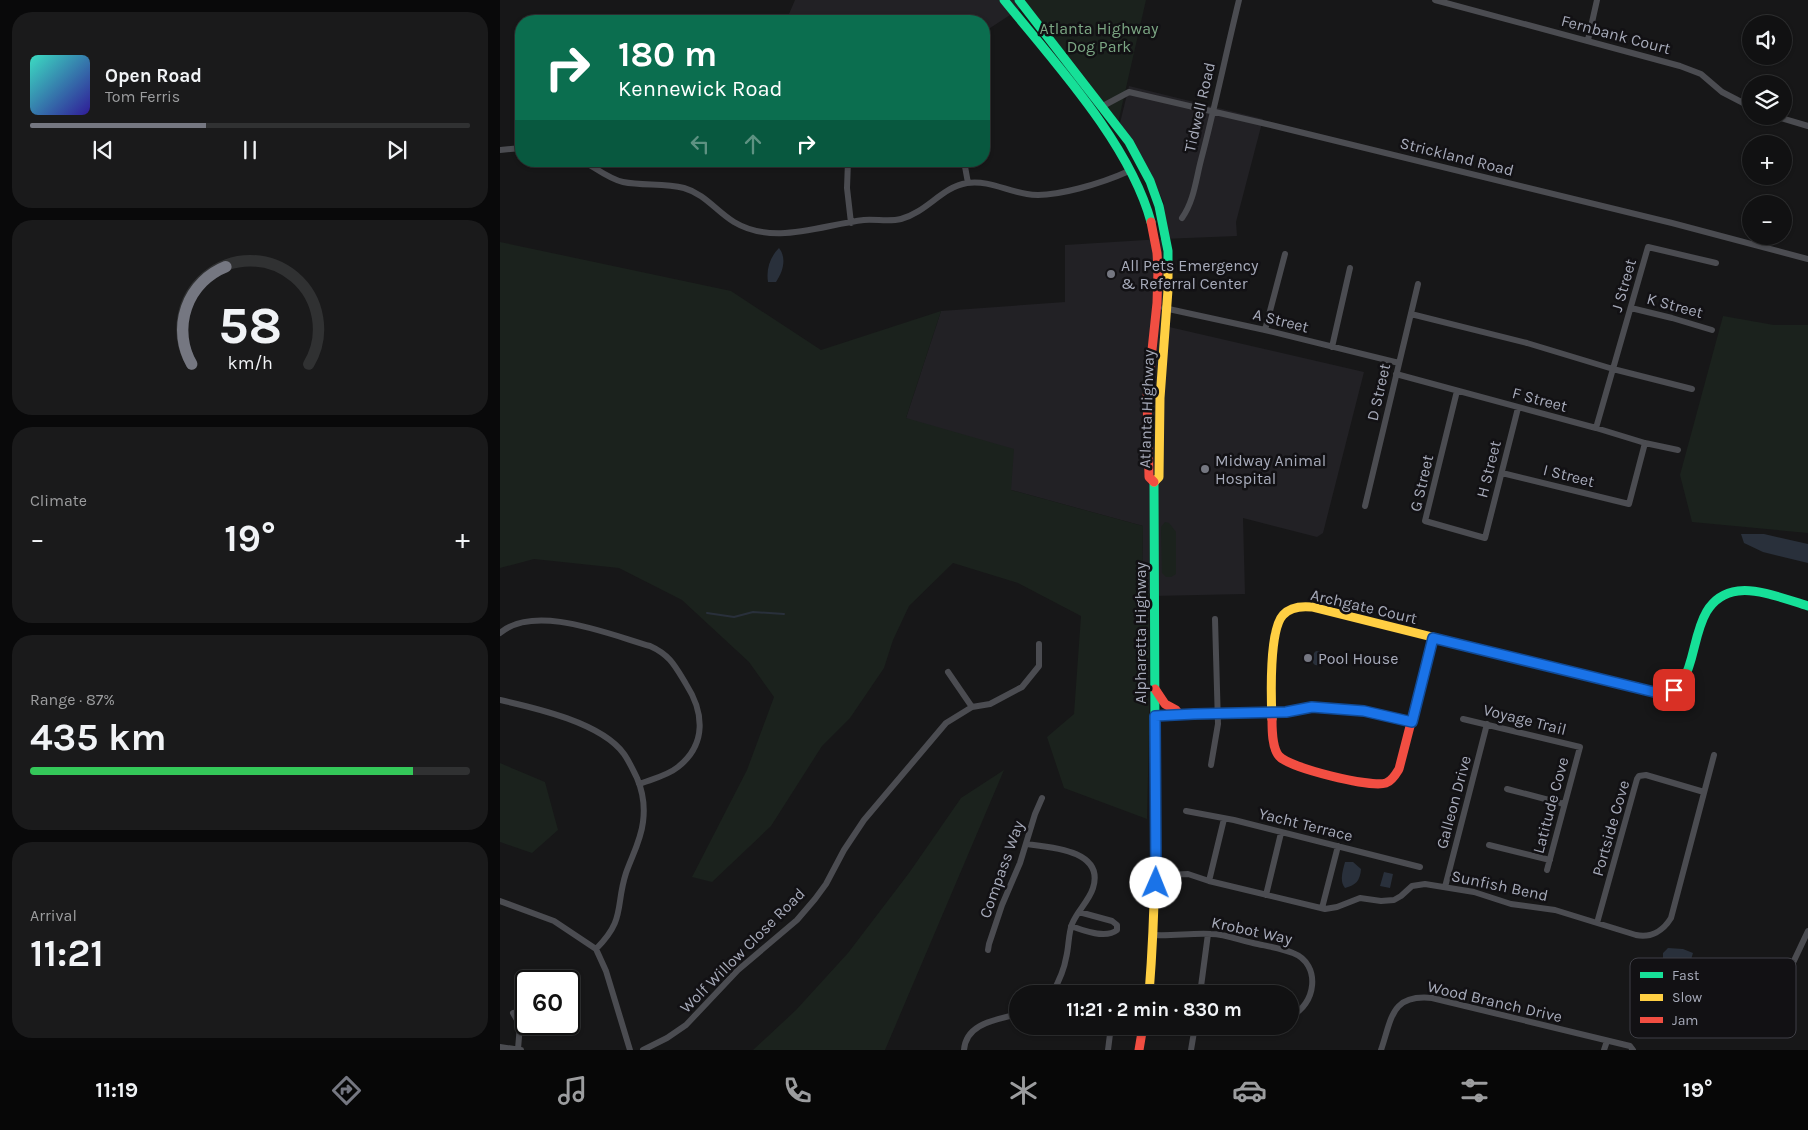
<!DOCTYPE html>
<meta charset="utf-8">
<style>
body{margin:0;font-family:Karla,sans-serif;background:#1a1a1b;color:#f1f3f6;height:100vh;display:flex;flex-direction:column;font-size:19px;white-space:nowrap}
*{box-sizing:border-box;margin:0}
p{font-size:16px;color:#9c9d9f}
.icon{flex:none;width:28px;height:28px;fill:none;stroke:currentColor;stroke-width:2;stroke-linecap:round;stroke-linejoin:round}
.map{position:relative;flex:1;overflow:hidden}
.sheet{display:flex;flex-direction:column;gap:12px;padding:12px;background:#09090a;width:500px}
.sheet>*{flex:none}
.banner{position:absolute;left:15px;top:15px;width:475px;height:152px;border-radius:20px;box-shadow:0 1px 4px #0004,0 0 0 1px #303132;background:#0b6e4f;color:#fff;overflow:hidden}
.tools{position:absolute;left:1242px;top:15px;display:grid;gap:10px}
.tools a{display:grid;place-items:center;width:50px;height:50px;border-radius:50%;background:#111112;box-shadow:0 1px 4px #0004,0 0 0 1px #303132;font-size:25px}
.speed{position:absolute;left:15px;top:970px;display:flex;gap:10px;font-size:25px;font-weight:700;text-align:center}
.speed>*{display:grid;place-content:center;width:65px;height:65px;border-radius:50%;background:#111112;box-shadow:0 1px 4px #0004,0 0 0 1px #303132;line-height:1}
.speed .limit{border:2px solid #111;border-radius:8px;background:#fff;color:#111}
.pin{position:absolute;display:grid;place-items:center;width:42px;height:42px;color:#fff;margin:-21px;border-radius:10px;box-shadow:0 2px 8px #0006}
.me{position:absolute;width:55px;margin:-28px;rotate:1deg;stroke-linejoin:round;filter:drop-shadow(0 0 4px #0008)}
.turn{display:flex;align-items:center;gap:18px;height:105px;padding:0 20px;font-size:22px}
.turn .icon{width:65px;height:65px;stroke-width:2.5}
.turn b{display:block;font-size:35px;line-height:42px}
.lanes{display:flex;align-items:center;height:48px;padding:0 20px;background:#0003;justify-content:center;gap:25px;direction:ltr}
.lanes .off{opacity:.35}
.big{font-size:38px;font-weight:700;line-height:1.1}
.sheet .widget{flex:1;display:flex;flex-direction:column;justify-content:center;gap:8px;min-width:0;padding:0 18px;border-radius:20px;background:#1a1a1b}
.sheet .dial{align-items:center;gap:0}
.dial svg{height:130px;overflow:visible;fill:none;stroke:#303132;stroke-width:7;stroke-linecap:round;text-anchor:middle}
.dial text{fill:#f1f3f6;stroke:none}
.song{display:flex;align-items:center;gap:15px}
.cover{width:60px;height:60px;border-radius:8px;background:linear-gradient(135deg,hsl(170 70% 55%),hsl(250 70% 35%))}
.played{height:5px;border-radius:2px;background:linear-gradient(90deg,#757781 40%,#303132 40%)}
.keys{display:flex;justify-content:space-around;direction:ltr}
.heat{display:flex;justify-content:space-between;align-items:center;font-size:28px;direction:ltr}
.charge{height:8px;border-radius:4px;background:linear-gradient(90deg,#34c759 87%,#303132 0)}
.trip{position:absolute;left:509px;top:985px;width:290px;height:50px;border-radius:25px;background:#111112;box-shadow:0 1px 4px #0004,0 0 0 1px #303132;font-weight:700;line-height:50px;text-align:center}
.dock{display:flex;height:80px;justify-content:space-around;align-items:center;background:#070707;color:#9c9d9f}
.dock .icon{width:35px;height:35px}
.dock .current{color:#757781}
.dock b{font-size:22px;color:#f1f3f6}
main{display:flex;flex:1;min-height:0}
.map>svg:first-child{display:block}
</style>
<main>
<section class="sheet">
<div class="widget">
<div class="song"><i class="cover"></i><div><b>Open Road</b><p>Tom Ferris</p></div></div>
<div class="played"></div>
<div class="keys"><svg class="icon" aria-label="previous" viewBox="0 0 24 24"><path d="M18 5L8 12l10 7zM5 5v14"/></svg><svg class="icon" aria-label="pause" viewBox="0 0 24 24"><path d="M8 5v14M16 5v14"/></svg><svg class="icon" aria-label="next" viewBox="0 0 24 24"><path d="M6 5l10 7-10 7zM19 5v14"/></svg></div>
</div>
<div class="widget dial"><svg viewBox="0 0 100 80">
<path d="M14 69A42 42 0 1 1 86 69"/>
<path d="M14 69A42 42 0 0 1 35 9" stroke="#757781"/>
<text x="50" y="56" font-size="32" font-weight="700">58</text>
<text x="50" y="72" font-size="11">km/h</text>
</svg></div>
<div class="widget"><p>Climate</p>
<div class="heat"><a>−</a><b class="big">19°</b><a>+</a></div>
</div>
<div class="widget"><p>Range · 87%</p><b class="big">435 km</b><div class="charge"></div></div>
<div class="widget"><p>Arrival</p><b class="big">11:21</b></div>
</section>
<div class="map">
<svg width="1308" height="1050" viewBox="0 0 1308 1050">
<rect width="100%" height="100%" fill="#171718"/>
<path fill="#222125" d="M295,0H524L527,4L484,32V21H286Z
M629,86L763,119L736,222L737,236L662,239L665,326L864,372L823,533L817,537L743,518L745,594L652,596L649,593L642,577L643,526L511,490L406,418L441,311L565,302V245L662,239L664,203L648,168L620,123Z"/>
<path fill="#1b221d" d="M523,0H646L618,123Z
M0,242L231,291L321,350L441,311L406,418L514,449L511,490L643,526L642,577L649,593V735L647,819L564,788L547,737L574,714L581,616L518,583L453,563L409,606L393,640L384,668L350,718L322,746L271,826L212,882L192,877L247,770L274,697L249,662L182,600L119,568L34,559L0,568Z
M1223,316L1274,325H1308V533L1192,522L1180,475Z
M665,522L669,523L676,532V574L671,577H666L662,573L661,530V527Z
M0,763L45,782L58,830L32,853L0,842Z
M504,770L385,1050H253L296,1010L348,953L409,873L461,798Z"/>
<path fill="#29303b" d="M279,248C287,258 283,272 276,282H268C266,269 270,257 279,248Z
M1241,534H1264L1308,544V563L1263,552L1244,543Z
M816,651L823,652L824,659L822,666L815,665L813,663L814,653Z
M845,862H853L861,869C860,881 856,885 845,888C839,881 843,870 845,862Z
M884,872L893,874L890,888L880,886Z
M1168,948L1183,949L1193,953L1187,973L1172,971L1163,966V953Z"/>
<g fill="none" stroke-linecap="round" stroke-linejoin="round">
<path stroke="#29303b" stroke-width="2" d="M207,613L234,617L253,612L284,614"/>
<path stroke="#4b4c51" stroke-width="6" d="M935,0L1180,66L1201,74L1222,92L1251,107
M1088,40L1097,0
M601,107L629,92L771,125L1172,223L1308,259
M1274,116L1308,126
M0,150L21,148
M83,161C96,168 109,179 123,182C143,186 164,183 184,188C205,194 216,211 234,222C274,246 321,225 364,220C376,219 390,222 401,219C427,212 442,187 467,183C489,180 506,191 527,194C553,199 605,182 629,171
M348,161L347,188L351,223
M464,161L468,183
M682,218C694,201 696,179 701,160C715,107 726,53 739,0
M664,308L765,330L899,363
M1131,308L1172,318L1212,330
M911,314L1027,343L1113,369L1192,389
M765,330L785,254
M832,347L850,268
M896,374L1096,428L1145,443L1178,450
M957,391L925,521L985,538L1018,408
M1096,428L1148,247L1216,263
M1002,473L1129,504L1145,443
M865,506L918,284
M0,633C35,603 111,635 150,646C170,655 175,666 186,684C204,712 207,744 178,767C167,776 152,779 139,784
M448,672L472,707
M0,700C36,708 102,723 124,754C129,761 133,770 137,778C143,792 145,807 143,822C141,840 132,856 126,873C115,907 126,919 96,949
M655,716L694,714L772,713L786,712L812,707L864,711L912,723
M963,719L1080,747L1047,870
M711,765L718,724L715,619
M1007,789L1064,804
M686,811L734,820L920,867
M526,844C550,847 605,850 593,888C589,901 577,911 572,924C568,935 569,947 566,958C564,971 558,983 552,994
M989,845L1050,860
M656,872L665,875L688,874L709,881L825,909L837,907L860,898L881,901L894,900L901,896L912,886L925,884L974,892L1011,904L1055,910L1136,935C1151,938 1163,931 1171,918L1214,755
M709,881L724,819
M945,887L987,724
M766,895L781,833
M0,901L54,921L96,949L106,971L130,1050
M822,908L838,846
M1097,923L1137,779L1139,776L1146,775L1204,792
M571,926C584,931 606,939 617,930V925L612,921L579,912
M654,935C673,936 692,933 711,934C725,934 739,940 753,943C766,946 781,948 793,953C822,964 816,1006 790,1016
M488,950L489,944L502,905L520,863L535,814L542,798
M1291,967L1308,931
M700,994L708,934
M13,1013L20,1025L18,1049
M0,1047L21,1050
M143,1050L167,1038L186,1025L238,970L297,920L315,899L326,884L344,850L364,820L446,723L472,707L490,704L522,687L539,666V644
M464,1050C466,1023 496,1020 518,1014
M608,1050L611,1026
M691,1050L695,1026
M881,1050C892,1018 891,994 932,998L1130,1046L1133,1050
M1104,1050L1107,1041"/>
<path stroke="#16e098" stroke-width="9" d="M504,0C555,63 630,144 651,222
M519,0L629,142L650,181L659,206L668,251V269
M654,482L655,734
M1077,673C1097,678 1117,683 1137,687C1143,689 1152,693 1159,693C1209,694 1178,599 1238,591C1258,588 1288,600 1308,606"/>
<path stroke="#ffcf43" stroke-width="9" d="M654,482L659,477L660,398L668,290V269
M772,719C771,697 769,630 783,615C790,607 802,606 812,607L1077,673
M649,994C656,907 656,821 655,734"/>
<path stroke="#f24e42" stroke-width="9" d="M651,222L657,253L658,270L657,303L647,397L649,477L654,482
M655,689L665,704L676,710L680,715
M772,719C772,730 772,748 779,756C789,768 871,788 886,783C892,781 896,774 899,769L933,637
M639,1050L643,1026"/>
</g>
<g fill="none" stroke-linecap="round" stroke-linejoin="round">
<g stroke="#114b97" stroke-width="12">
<path id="route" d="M656,883L655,716L694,714L786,712L812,707L864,711L912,722L933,638L1154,692L1164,693L1174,690"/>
</g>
<use href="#route" stroke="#1a73e8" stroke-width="9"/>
</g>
<g fill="#757781" stroke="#121114" stroke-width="2">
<circle cx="611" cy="274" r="5"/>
<circle cx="705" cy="469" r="5"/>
<circle cx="808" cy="658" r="5"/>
</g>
<g text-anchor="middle" stroke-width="5" stroke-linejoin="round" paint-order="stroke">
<g font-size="16" fill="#7ca784" stroke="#121114">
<text x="599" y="34">Atlanta Highway<tspan x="599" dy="18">Dog Park</tspan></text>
</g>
<g font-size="16" fill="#a7abba" stroke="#121114">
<text transform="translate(1116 34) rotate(15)" y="6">Fernbank Court</text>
<text transform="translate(699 107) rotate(-77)" y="6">Tidwell Road</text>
<text transform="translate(957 156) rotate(14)" y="6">Strickland Road</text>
<text transform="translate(1123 285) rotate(-74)" y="6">J Street</text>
<text transform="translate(1175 305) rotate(15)" y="6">K Street</text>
<text transform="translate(781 320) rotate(14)" y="6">A Street</text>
<text transform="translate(878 392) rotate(-77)" y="6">D Street</text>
<text transform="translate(1040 399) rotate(15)" y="6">F Street</text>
<text transform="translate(646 409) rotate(-88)" y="6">Atlanta Highway</text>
<text transform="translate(988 469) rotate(-76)" y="6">H Street</text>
<text transform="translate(1069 475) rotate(14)" y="6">I Street</text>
<text transform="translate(921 483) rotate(-77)" y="6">G Street</text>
<text transform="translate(864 606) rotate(13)" y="6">Archgate Court</text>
<text transform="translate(640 633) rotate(-90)" y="6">Alpharetta Highway</text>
<text transform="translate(1025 719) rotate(14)" y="6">Voyage Trail</text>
<text transform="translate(953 802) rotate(-75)" y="6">Galleon Drive</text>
<text transform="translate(1050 805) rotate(-75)" y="6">Latitude Cove</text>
<text transform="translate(806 824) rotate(14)" y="6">Yacht Terrace</text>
<text transform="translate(1110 828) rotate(-74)" y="6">Portside Cove</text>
<text transform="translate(501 869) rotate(-70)" y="6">Compass Way</text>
<text transform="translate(1000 885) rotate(12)" y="6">Sunfish Bend</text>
<text transform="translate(752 930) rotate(12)" y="6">Krobot Way</text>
<text transform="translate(242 950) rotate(-45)" y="6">Wolf Willow Close Road</text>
<text transform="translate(995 1001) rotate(13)" y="6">Wood Branch Drive</text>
</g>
<g font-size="16" fill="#a7abba" stroke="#121114" text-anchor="start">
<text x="621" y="271">All Pets Emergency<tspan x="621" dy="18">&amp; Referral Center</tspan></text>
<text x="715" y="466">Midway Animal<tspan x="715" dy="18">Hospital</tspan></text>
<text x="818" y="664">Pool House</text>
</g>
</g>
<rect x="1130" y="958" width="166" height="80" rx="8" fill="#121114" stroke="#3f3f46" stroke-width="1"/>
<rect x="1140" y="972" width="23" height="6" fill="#16e098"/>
<rect x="1140" y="994" width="23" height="7" fill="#ffcf43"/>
<rect x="1140" y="1017" width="23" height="6" fill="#f24e42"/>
<g font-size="14" fill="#a7abba">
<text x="1172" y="980">Fast</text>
<text x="1172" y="1002">Slow</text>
<text x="1172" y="1025">Jam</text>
</g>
</svg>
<div class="tools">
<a><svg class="icon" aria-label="sound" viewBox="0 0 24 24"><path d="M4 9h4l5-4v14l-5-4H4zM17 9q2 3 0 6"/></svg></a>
<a><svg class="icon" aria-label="layers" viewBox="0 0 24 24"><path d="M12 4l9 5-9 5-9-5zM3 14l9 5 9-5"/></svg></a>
<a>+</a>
<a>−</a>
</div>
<div class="speed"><div class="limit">60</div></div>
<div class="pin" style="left:1174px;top:690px;background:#d93025"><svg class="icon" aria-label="arrive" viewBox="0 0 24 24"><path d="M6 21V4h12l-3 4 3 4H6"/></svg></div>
<svg class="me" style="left:656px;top:883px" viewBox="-20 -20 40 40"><circle r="19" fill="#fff"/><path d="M0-13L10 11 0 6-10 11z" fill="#1a73e8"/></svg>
<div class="trip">11:21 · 2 min · 830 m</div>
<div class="banner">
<div class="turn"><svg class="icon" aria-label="right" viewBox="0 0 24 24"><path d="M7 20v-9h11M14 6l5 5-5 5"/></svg><div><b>180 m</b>Kennewick Road</div></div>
<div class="lanes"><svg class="icon off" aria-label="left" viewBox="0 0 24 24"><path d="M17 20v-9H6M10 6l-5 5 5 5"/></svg><svg class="icon off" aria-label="ahead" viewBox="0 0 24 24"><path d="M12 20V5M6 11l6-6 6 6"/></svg><svg class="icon" aria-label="right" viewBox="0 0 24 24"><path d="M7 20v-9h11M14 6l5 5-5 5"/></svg></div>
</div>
</div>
</main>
<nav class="dock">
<b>11:19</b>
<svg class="icon current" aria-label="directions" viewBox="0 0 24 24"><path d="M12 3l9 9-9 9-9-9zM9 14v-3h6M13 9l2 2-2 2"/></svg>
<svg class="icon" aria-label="music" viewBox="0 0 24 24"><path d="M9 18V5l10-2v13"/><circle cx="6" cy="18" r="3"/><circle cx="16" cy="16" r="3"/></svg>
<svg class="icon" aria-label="phone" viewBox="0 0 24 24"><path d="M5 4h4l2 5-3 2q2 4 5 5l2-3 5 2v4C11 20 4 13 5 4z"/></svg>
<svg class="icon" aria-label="climate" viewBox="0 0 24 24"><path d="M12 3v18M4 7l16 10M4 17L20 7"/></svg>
<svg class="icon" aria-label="car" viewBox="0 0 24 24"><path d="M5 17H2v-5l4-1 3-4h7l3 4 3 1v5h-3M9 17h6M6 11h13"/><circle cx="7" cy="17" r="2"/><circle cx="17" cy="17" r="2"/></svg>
<svg class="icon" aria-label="filters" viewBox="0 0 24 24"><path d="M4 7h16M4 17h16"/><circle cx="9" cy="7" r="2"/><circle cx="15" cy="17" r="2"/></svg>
<b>19°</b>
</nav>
